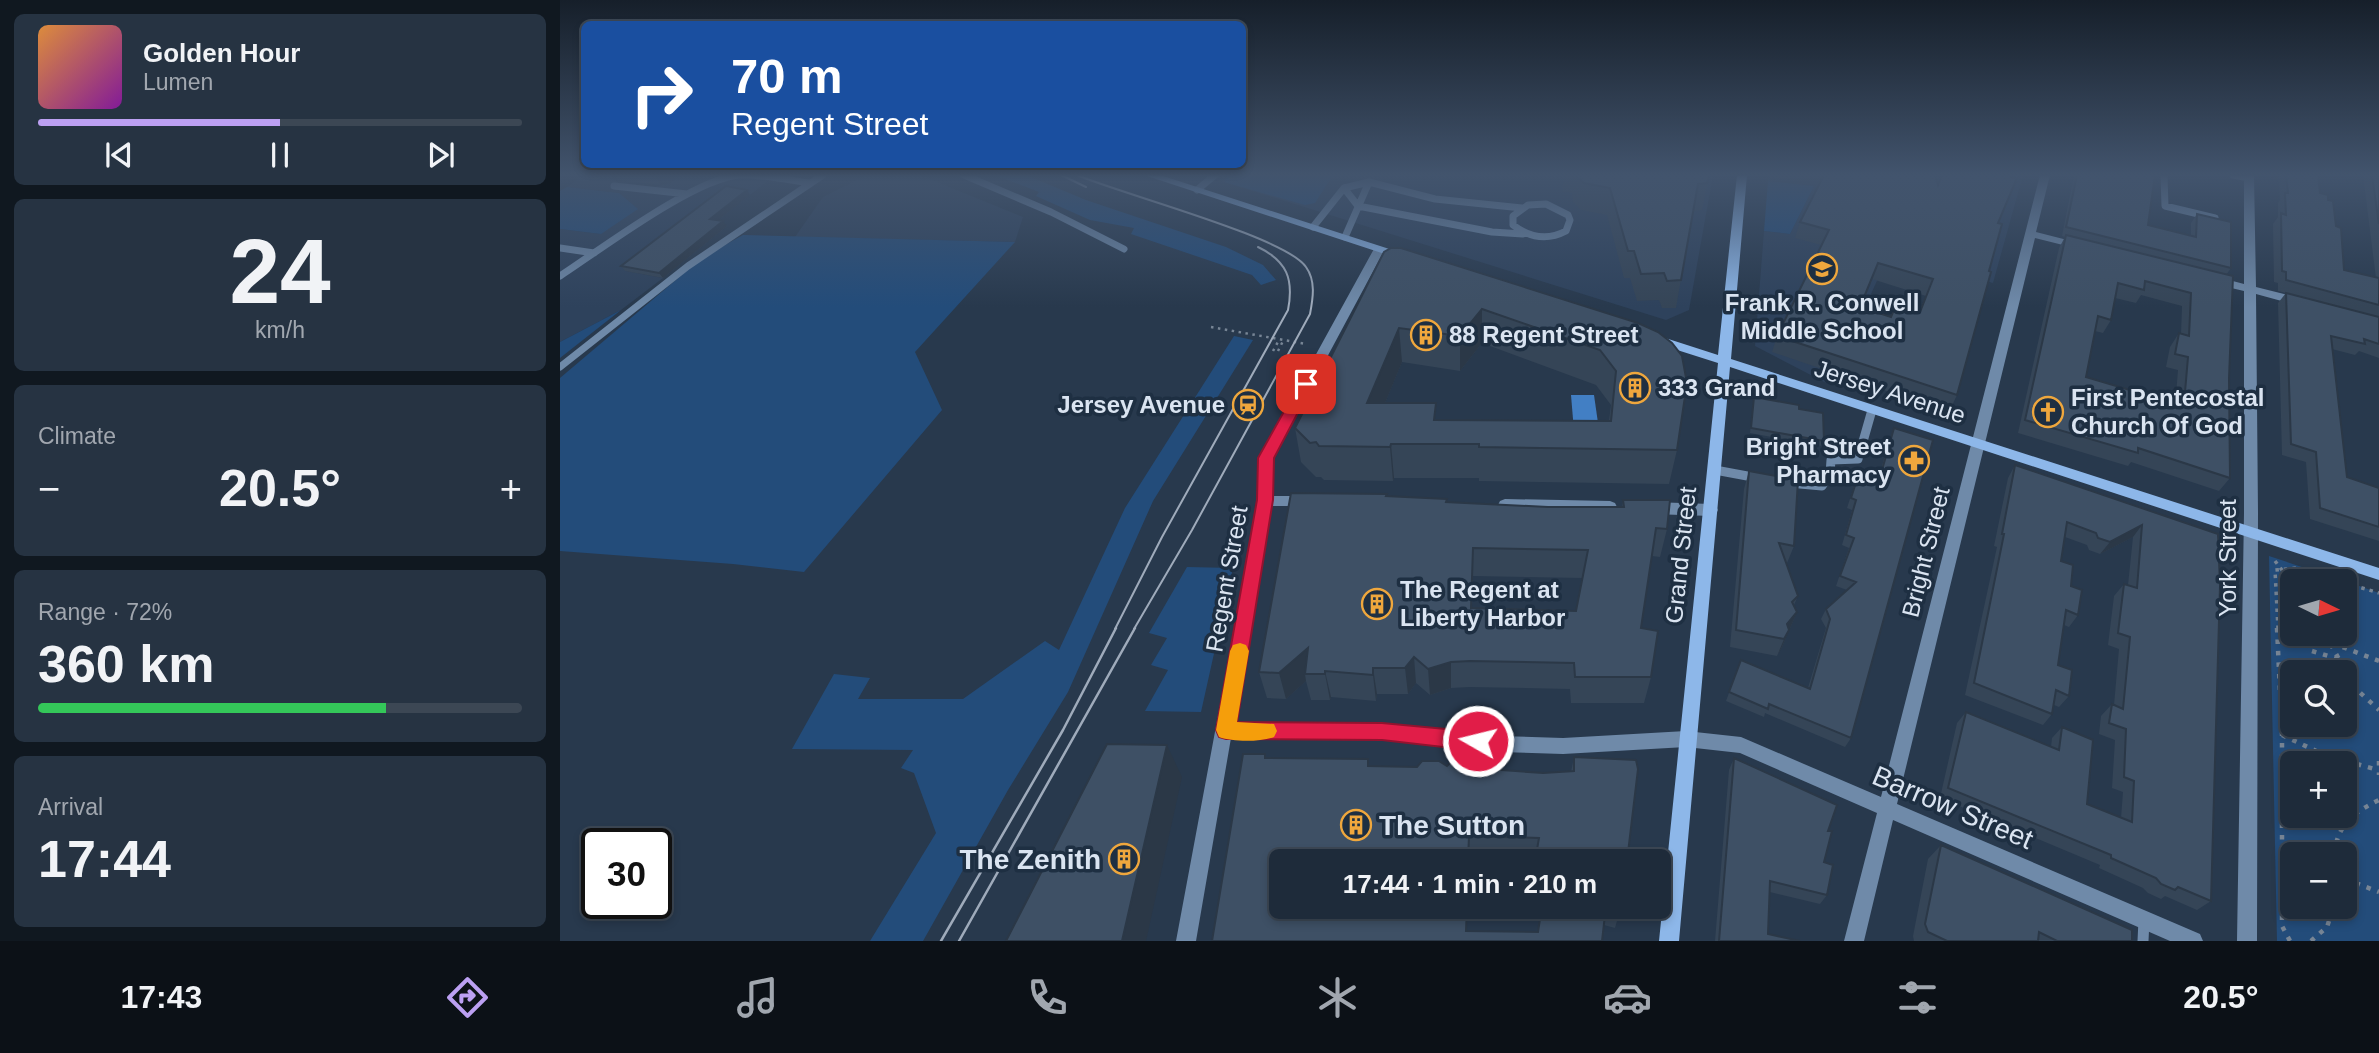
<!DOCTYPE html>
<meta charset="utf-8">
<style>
body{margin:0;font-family:Arial,sans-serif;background:#263342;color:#f1f3f6;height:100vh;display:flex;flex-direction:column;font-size:26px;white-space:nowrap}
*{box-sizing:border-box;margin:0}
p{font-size:23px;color:#a1a7af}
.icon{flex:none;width:38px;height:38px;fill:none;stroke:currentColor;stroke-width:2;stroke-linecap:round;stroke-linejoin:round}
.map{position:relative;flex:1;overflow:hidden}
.sheet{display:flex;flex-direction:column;gap:14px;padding:14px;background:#101820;width:560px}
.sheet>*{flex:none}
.banner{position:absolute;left:21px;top:21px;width:665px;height:147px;border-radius:10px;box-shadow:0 4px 10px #0003,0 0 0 2px #3c4754;background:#1a4fa0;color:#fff;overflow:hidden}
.needle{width:46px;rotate:95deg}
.controls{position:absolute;left:1720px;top:569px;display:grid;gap:14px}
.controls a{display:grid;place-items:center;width:77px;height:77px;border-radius:10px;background:#1e2b3a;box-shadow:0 4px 10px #0003,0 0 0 2px #3c4754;font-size:35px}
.speed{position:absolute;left:21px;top:828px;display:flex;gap:14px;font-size:35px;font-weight:700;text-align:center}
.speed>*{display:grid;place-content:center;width:91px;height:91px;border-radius:50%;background:#1e2b3a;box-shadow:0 4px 10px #0003,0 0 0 2px #3c4754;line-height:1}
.speed .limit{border:4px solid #111;border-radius:10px;background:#fff;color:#111}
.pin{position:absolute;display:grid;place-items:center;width:60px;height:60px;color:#fff;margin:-30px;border-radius:14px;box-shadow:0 4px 10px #0006}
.me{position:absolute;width:77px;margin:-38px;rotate:278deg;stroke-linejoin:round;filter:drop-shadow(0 0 5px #0008)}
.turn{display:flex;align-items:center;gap:24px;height:147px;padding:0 35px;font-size:32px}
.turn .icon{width:91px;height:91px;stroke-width:2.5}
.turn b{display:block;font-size:49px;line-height:60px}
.big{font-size:52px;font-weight:700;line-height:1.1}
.sheet .widget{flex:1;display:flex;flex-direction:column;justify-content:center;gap:10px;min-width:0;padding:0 24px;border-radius:10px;background:#263342}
.sheet .dial{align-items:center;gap:0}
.dial b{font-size:91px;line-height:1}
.song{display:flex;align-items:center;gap:21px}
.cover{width:84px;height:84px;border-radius:10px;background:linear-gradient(135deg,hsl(30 70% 55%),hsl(290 70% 35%))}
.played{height:7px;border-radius:4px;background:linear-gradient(90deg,#bca0f2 50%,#3c4754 50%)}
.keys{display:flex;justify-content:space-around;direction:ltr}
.heat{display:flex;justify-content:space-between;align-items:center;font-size:38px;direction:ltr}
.charge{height:10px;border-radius:5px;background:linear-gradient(90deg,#34c759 72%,#3c4754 0)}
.trip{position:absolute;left:709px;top:849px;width:402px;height:70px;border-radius:10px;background:#1e2b3a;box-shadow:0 4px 10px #0003,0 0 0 2px #3c4754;font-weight:700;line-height:70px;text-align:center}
.menu{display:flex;height:112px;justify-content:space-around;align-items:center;background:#0c1117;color:#a1a7af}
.menu .icon{width:49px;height:49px}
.menu .active{color:#bca0f2}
.menu b{font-size:32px;color:#f1f3f6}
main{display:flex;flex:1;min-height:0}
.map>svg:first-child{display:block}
</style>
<main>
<section class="sheet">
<div class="widget">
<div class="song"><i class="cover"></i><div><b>Golden Hour</b><p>Lumen</p></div></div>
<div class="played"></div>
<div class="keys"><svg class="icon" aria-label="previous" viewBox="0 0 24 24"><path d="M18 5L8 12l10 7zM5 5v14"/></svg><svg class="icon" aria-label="pause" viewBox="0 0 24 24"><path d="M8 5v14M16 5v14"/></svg><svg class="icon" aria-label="next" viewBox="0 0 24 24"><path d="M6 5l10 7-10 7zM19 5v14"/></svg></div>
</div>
<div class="widget dial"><b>24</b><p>km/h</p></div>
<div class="widget"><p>Climate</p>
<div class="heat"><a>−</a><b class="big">20.5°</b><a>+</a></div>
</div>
<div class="widget"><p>Range · 72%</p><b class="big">360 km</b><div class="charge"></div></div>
<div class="widget"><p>Arrival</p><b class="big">17:44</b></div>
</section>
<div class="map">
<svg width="1819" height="941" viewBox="0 0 1819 941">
<rect width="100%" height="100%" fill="#28394d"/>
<path fill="#2e425c" d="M24,175H54L56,182L94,187L111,183L118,175H215L190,195L169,191L66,271L103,278L61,310L0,342V229L41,234L59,193L7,187Z
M307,175H360L463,217L455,242L235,237L263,197Z
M642,175H1153L1129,310L1106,320Z
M1208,175H1463L1433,283L1329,254L1270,385L1195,346L1204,231L1230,234L1254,186L1208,181Z"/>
<path fill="#234c7a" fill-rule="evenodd" d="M435,175H466L526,200L666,247L703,265L716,280L701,285L692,275L571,234L574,228L530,220L476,196L479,192Z
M668,175H773L755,203L745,205L664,182Z
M1208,181L1254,186L1230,234L1204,231Z
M7,187L59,193L78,209L41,234L0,229V191Z
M183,235L455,242L355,352L382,410L244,572L173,564L0,551V378L143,257Z
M61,310L0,358V342Z
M674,336L693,340L593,501L508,692L448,790L363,941H310L376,833L354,773L341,768L353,750L232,749L274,674L310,678L298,699H403L485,641L499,650L565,508Z
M1709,556L1784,581H1732V634H1785V581L1819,593V941H1717ZM1732,672H1785V724H1732ZM1732,763H1785V816H1732ZM1785,854V906H1732V854Z
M627,567L673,568L641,712L585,711L608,670L591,665L607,638L589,633Z"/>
<path fill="#427fc4" d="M1011,395H1034L1038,423L1014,431Z"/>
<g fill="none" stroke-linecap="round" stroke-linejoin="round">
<path stroke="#778595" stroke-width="2.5" stroke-dasharray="2.5 4.5" stroke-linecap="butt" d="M651,327L746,344
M713,351L719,340
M718,351L723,341"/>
<path stroke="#778595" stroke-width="3.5" stroke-dasharray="3.5 5" stroke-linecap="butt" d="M1715,561L1732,583
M1785,583L1819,593
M1718,629L1715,570L1737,568L1778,581"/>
<path stroke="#778595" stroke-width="4.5" stroke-dasharray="4.5 7" stroke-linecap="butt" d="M1717,628L1722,735V926L1730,941
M1765,634L1795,688L1819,710
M1772,643L1819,661
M1752,651L1778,659
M1722,735L1765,755L1818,770
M1819,761V775
M1774,854C1778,824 1793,813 1819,800
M1785,879L1819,892
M1751,941L1767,927L1774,906"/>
<path stroke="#6f8aa9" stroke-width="7" d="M404,175L491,212L564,249
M1604,175L1605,206L1655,218
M1673,175L1689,178
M54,186L127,194
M784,188L798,206L932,232L963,234
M637,190L655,175
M986,204L1008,215L1010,220L1006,231C987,241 970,238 953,225V216L968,205Z
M753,227L784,188L809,182L875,199L962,208
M785,237L809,182
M0,248L34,253
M0,276C40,250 135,178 180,175C202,174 228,180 250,183
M0,367L128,266L263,175"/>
<path stroke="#6f8aa9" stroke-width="9" d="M1155,470L1198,478
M1229,483L1262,486L1270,474L1271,460L1298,459L1312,410"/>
<path stroke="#6f8aa9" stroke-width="11" d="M1583,941L1584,920"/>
<path fill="#6f8aa9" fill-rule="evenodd" d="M1480,175H1490L1476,232L1523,244L1525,246L1519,249L1475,238L1337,804L1640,934L1643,941H1610L1333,820L1304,941H1284L1317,813L1180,753L1126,747L1003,754L938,752L822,739L671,738L636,941H616L698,501L699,458L815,247L819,246L825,249L713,458L712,496H746L751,497L753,501L751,505L746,506H711L674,722L822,723L938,736L1003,738L1126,731L1181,737L1321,797Z
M1684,175H1694L1696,287L1744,299L1746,302L1740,306L1696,294L1698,513L1697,941H1677L1684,513V291L1650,283L1648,280L1654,276L1684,284Z
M945,499L1050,501L1055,503L1057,507L1055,511L1050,513L945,511L940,509L938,505L940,501Z
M1092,502L1151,504L1156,506L1158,510L1156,514L1151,516L1092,514L1087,512L1085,508L1087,504Z"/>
<path fill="#8db7e9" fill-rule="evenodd" d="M584,175H600L848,255L850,257L844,260L840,259Z
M1177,175H1187L1171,359L1819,568V580L1170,367L1119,941H1099L1158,363L1092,342L1090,339L1096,335L1158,355Z"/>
<path stroke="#9fabbb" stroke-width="2" d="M501,175L526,187
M517,175C561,194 726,237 746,267C756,281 753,298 750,314L632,530L574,629
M555,629L602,537L728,310C734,279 727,261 698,247"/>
<path stroke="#9fabbb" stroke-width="2.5" d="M381,941L503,730L556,628
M399,941L575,628"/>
</g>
<path fill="#354557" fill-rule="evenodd" d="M54,175H118L111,183L101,185L58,180Z
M1004,175H1149L1142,210L1133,211L1116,308H1102L1099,300L1077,301L1070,278H1064L1047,215L1021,210L1013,202L1012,193L1002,192Z
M1210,175H1375L1378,185L1438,223L1429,271L1397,395L1389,412L1212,352L1217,336L1261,245L1235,238L1240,222L1259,183L1210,177ZM1312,279L1366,296L1359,312L1331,317L1300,308Z
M1514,175H1595L1588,225L1631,236V223L1637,214L1671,268L1666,275L1669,379L1670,478L1659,491L1571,462L1568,466L1458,433L1499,248L1505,237L1502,236ZM1581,295L1622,306L1621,334L1619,333L1610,347L1606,367L1618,370L1616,395L1611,393L1605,401L1526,377L1535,331L1543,333L1551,320L1555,298L1576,303Z
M1719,175H1758L1760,193L1768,200L1776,226L1784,270L1816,278L1803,175H1819V358L1799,351L1795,355L1772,349L1787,477L1819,488V541L1750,519L1746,462L1722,455L1718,303L1726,293L1718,291V283L1714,282L1713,224L1718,217V203L1720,200Z
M187,190L190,195L158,220L167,226L103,278L65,271L61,266Z
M824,252L1078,323L1117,450L1109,484L919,481V478H834L833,481L764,480L761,477H756L741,462L735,428ZM922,343L1036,385L1051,405L1049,421L877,420L825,403L842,362L900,371Z
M1194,397L1239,409L1264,441L1262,446L1190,433Z
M1334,428L1291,738L1285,747L1205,713L1204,717L1166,701L1181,660L1248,688L1266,628L1261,619L1266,609L1287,590L1276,586L1289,548L1282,545L1292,510L1287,508L1296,480L1300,470L1319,476L1330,438Z
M1455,465L1658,534L1651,901L1637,910L1605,896L1601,899L1588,893L1583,888L1539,868L1540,865L1380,798L1397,723L1406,712L1491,747L1492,738L1502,727L1527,804L1561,818L1563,792L1552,788L1555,740L1539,734L1541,716L1552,704L1554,705L1559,649L1548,645L1554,596L1564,584L1568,585L1573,537L1540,554L1529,550L1527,545L1505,537L1501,561L1511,586L1518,615L1509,627L1504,625L1498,665L1509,696L1499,707L1494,705L1492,714L1483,725L1405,695L1437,547L1434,546L1448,478Z
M1189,471L1234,546L1227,563H1226L1238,596L1234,605L1237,612L1222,647L1217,656L1170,647L1184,489Z
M827,496L887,502L988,507H1062L1063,500L1107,529L1100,557L1092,556L1081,628L1091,677L1084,703H1011L1010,689L910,687L891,688L870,695L856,683L848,694H817L816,701L771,697L770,700H751L746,681L726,699L707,698L699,672ZM913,576L1023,578L1016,611L912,608Z
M1014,757L1076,760L975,858L909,856L721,906H907V931L978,932L981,911L967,908V906H1061L1055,928L1044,925L1042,941H652L707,758L809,766L857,767L887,766L983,773L1011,772Z
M1174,758L1268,831L1264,862L1267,895L1260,904L1210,892L1208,934L1240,941H1155L1169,770Z
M1381,845L1572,941H1354L1353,936L1368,859Z"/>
<path fill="#2b3847" d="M94,175H118L111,183L101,185Z
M187,190L190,195L153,224L150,219Z
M163,221L167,226L103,278L99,273Z
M922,309V343L900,371V336Z
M839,328L842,362L811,437L807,403Z
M831,444L834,478L833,481L830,447Z
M1582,525L1573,537L1540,554L1550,542Z
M1237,612L1222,647L1217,656L1224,639L1227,624Z
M748,648L745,674L746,681L726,699L719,673Z
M854,657L856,683L848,694L845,668Z
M891,662V688L870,695L868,669Z
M813,668L817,694L816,701L813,675Z
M765,671L771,697L770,700L765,674Z
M607,745L622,777L586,941H562Z"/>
<path fill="#3e5065" stroke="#2b3847" stroke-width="2" fill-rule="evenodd" d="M1015,175H1149L1147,183L1138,184L1121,280L1107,281L1104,273L1081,274L1074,251H1068L1050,188L1024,183Z
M1264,175H1375L1378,185L1382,175H1452L1451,177L1457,178L1438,223L1442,224L1429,271L1431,272L1397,395L1217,336L1269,230L1240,222ZM1318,263L1373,279L1360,312L1336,305L1331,317L1300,307Z
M1517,175H1595L1588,225L1636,237L1637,214L1671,222V268L1506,227Z
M1726,175H1758L1760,193L1768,195V200L1773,201L1776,226L1781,228L1784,270L1819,278V305L1726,280V272L1722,271L1721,213L1726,215L1725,193H1728Z
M1812,175H1819V224Z
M166,186L187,190L150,219L163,221L99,273L61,266Z
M1506,235L1673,276L1669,379L1670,478L1578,448V453L1465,420ZM1585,281L1631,293L1629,336L1619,333L1615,354L1628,357L1625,392L1621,391V396L1611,393L1610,402L1526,377L1538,316L1551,320L1558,283L1584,290Z
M831,248H841L1078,323L1098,332L1112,343L1122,356L1127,383L1117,450L919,447V444H831L830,447L759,446L756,442L750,443L735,428L824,252ZM922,309L1040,350L1056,371L1051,421L874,420L876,403H807L839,328L900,336Z
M1726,293L1819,317V344L1804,339L1805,344L1771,336L1787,477L1819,488V527L1760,508L1756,452L1731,444Z
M1194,397L1239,405V409L1263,413L1264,441L1191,428Z
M1334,428L1373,440L1291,738L1209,704L1208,709L1169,692L1181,660L1250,689L1270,619L1266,609L1296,582L1280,576L1294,538L1286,535L1296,500L1291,498L1300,470L1320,477Z
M1455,465L1658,534L1660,586L1651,901L1618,887L1615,890L1601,884L1596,878L1551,858V855L1388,788L1406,712L1499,750L1502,727L1533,740L1527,804L1572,822L1574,781L1564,777L1566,729L1549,723L1552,704L1563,709L1570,637L1558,633L1564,584L1577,588L1582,525L1550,542L1538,538L1536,533L1507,522L1501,561L1513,565L1511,586L1522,590L1518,615L1506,610L1498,665L1512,670L1509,696L1496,690L1492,714L1414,683L1444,534H1442Z
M1189,471L1238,480L1234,546L1219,543L1238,596L1232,602L1237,612L1227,624L1229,630L1224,639L1176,630Z
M731,493L827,494L826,496L887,499L886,502L988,507H1064L1063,500H1110L1107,529L1096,528L1081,628L1098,631L1091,677H1015L1014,663L910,661L891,662L868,669L854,657L845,668H813V675L765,671V674H745L748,648L719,673L699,672ZM913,548L1028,550L1016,611L911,608Z
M547,744L607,745L562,941H446Z
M683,754H705V758L808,759V766L857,767L862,761H879L887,766L891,762H907L914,768L983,773L1014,771V757L1076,760L1078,769L1067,861H975L979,838L909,836L908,861H721V906H907L906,931L978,932L982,906H1046L1042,941H652Z
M1174,758L1277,805L1268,831H1272L1264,862L1273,865L1267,895L1210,881L1208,934L1240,941H1159Z
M1381,845L1572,930V941H1497L1479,932L1478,941H1387L1368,932L1365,924Z
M1048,906H1061L1060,909Z"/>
<linearGradient id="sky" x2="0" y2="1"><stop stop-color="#161f2a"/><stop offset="0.57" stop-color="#42546d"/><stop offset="1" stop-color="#42546d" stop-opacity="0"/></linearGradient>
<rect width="1819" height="307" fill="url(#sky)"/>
<path fill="#e11d48" stroke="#92132f" stroke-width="2" d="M746,379L753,384L714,458L713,500L677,722L822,723L918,732L925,735L927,741L925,748L918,751L822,740L666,739L659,737L656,730L697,500L698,458L741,381Z"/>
<path fill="#f59e0b" d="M680,643L686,645L689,651L677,722L714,724L717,731L714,737C700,742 673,742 659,737L656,730L670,651L673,645Z"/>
<defs>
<g id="school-ring" transform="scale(1.575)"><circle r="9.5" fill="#1e2f42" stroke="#efa73d" stroke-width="1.5"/><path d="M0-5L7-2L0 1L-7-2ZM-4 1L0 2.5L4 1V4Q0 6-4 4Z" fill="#efa73d"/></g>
<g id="building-ring" transform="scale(1.575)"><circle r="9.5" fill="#1e2f42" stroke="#efa73d" stroke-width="1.5"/><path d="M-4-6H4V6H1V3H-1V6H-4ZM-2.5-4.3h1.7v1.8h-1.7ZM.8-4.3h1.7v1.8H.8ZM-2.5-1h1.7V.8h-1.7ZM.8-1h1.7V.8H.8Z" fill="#efa73d"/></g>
<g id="station-ring" transform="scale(1.575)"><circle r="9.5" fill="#1e2f42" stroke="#efa73d" stroke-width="1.5"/><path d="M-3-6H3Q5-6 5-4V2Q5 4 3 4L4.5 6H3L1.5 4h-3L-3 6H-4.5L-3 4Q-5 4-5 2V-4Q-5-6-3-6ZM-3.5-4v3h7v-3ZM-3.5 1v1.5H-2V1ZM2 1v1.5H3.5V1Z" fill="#efa73d"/></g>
<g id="church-ring" transform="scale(1.575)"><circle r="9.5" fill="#1e2f42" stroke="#efa73d" stroke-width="1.5"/><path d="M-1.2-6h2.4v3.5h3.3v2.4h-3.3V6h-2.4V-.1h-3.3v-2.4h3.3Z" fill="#efa73d"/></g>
<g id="pharmacy-ring" transform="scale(1.575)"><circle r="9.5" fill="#1e2f42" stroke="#efa73d" stroke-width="1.5"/><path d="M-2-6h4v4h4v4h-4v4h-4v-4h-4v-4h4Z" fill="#efa73d"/></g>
</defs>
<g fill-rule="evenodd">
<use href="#school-ring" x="1262" y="269"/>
<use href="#building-ring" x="866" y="335"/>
<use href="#building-ring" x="1075" y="388"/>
<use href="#station-ring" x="688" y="405"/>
<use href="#church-ring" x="1488" y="412"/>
<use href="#pharmacy-ring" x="1354" y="461"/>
<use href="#building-ring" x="817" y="604"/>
<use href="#building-ring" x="796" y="825"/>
<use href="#building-ring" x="564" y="859"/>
</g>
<g text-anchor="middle" stroke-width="7" stroke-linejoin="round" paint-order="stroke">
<g font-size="24" font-weight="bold" fill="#dae4f1" stroke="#1e2f42" text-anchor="start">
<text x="1262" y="311" text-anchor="middle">Frank R. Conwell<tspan x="1262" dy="28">Middle School</tspan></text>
<text x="889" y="343">88 Regent Street</text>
<text x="1098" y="396">333 Grand</text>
<text x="1511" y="406">First Pentecostal<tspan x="1511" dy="28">Church Of God</tspan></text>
<text x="665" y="413" text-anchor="end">Jersey Avenue</text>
<text x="1331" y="455" text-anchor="end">Bright Street<tspan x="1331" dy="28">Pharmacy</tspan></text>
<text x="840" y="598">The Regent at<tspan x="840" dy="28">Liberty Harbor</tspan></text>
</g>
<g font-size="24" fill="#dae4f1" stroke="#1e2f42">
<text transform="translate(1330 392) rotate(18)" y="8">Jersey Avenue</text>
<text transform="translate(1366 552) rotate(-76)" y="8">Bright Street</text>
<text transform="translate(1121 555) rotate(-84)" y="8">Grand Street</text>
<text transform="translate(1668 558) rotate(-90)" y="8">York Street</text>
<text transform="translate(667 579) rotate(-80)" y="8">Regent Street</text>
</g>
<g font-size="28" fill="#dae4f1" stroke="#1e2f42">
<text transform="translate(1393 807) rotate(23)" y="10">Barrow Street</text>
</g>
<g font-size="28" font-weight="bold" fill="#dae4f1" stroke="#1e2f42" text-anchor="start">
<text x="819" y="835">The Sutton</text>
<text x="541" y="869" text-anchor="end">The Zenith</text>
</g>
</g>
</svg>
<div class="controls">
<a><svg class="needle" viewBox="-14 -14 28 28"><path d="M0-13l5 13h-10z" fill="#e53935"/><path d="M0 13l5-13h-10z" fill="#a1a7af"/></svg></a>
<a><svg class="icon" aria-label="search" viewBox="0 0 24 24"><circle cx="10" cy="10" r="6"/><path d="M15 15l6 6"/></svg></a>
<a>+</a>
<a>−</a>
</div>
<div class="speed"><div class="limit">30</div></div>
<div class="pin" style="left:746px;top:384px;background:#d93025"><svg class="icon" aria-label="arrive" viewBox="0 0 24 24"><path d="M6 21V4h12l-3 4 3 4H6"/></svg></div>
<svg class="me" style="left:918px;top:741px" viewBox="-20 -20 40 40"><circle r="17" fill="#e11d48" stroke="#fff" stroke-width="3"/><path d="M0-11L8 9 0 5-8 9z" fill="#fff"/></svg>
<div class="trip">17:44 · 1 min · 210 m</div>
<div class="banner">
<div class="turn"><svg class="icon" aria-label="right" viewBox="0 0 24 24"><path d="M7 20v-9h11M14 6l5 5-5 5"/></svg><div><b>70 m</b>Regent Street</div></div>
</div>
</div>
</main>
<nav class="menu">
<b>17:43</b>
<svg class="icon active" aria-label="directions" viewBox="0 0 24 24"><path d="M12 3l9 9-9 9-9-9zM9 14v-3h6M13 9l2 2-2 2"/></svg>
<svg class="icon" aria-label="music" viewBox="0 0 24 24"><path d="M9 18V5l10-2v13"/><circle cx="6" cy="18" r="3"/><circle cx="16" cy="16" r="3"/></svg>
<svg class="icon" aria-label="phone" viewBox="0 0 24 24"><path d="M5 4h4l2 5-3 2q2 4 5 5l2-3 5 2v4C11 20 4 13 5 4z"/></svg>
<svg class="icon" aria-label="climate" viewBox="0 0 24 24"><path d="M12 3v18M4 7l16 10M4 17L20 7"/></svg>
<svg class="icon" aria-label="car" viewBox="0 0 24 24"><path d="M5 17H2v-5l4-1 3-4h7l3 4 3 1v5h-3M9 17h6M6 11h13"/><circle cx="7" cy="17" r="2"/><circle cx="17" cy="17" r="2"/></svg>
<svg class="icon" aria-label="filters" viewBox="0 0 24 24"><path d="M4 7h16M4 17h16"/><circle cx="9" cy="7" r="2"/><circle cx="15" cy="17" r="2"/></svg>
<b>20.5°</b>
</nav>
